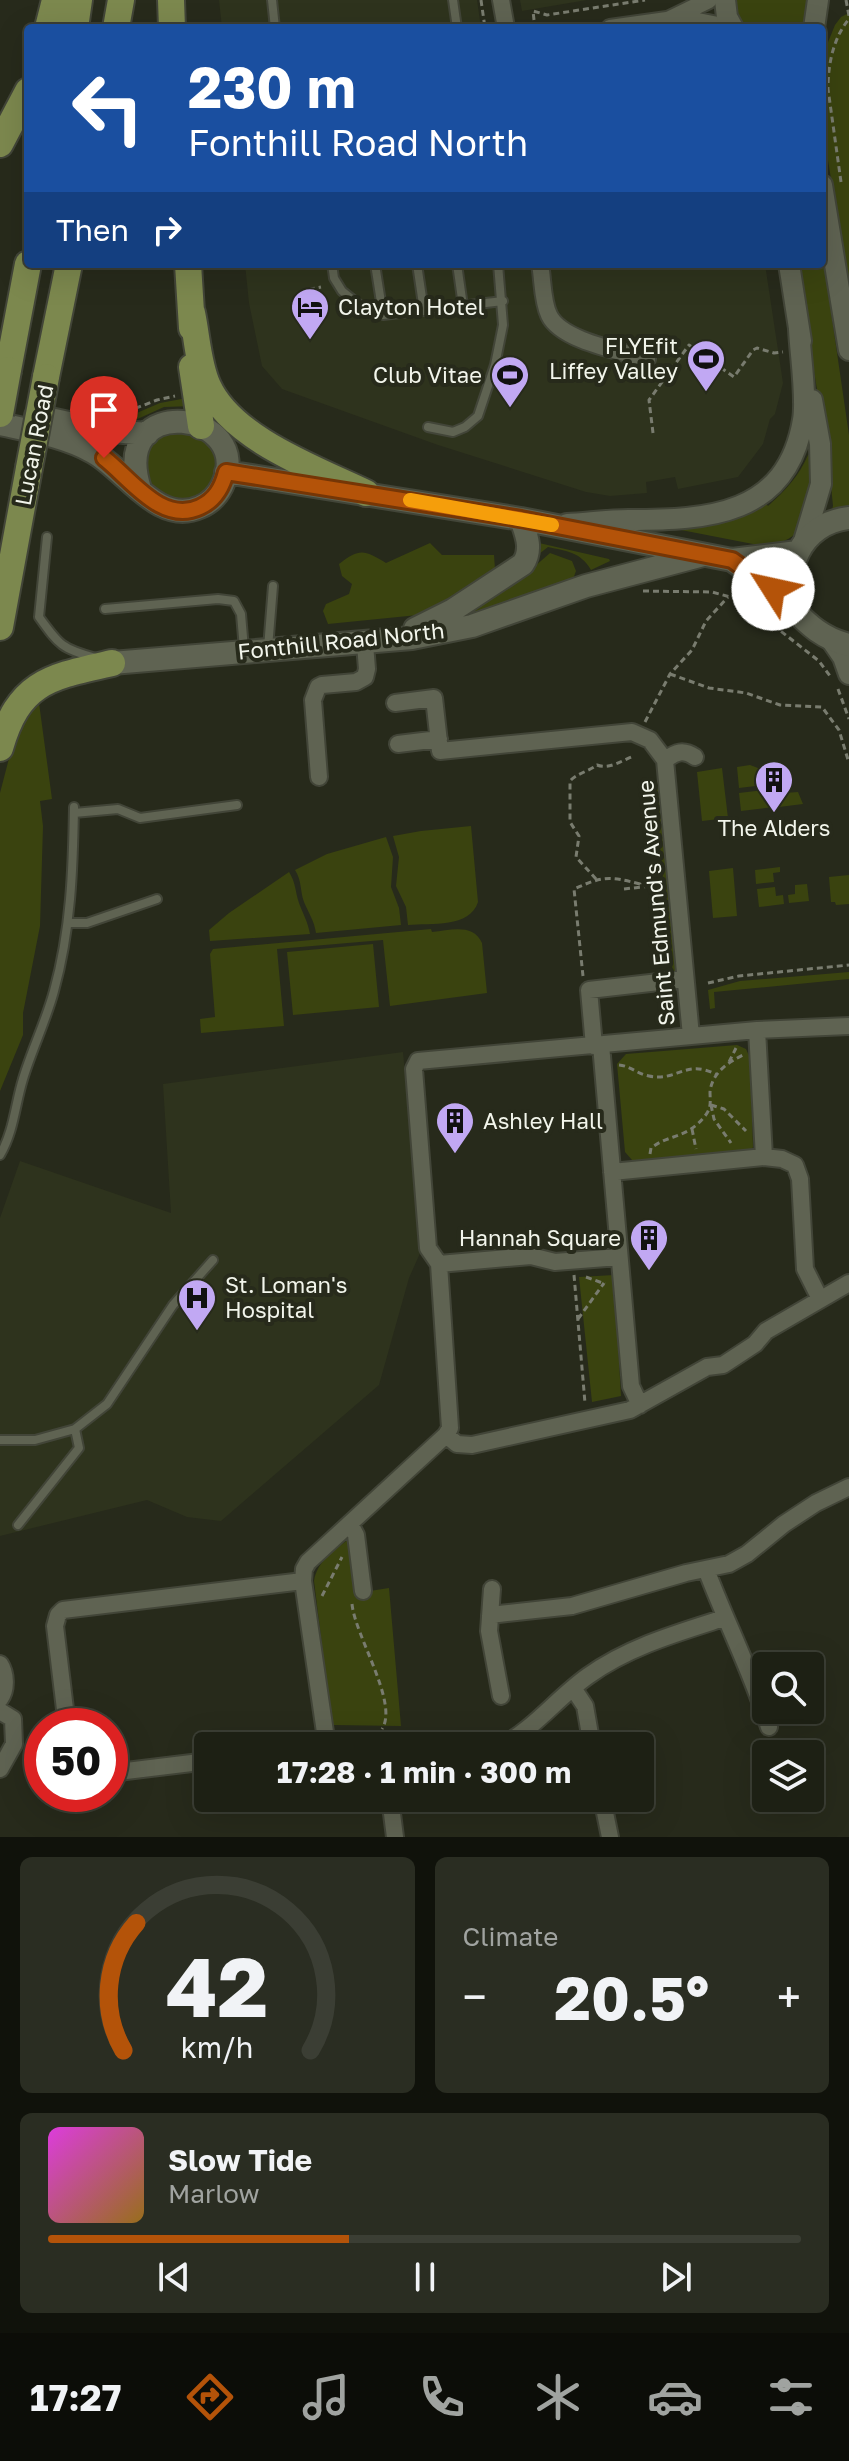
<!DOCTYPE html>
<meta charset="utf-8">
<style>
body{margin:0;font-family:"Golos Text",sans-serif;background:#2a2d22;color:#f1f3f6;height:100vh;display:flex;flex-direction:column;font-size:30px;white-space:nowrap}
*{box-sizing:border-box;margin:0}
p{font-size:26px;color:#a0a3a0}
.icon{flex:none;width:44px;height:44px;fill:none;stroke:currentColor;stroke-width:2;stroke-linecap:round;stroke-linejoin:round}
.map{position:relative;height:1837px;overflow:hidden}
.sheet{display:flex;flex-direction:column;gap:20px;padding:20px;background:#10120b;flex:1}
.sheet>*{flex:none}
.banner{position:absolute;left:24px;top:24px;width:802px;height:244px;border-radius:8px;box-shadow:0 8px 32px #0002,0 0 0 2px #3b3e34;background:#1a4fa0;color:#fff;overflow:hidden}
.controls{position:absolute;left:752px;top:1652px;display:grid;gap:16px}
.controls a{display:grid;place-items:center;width:72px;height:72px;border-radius:8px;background:#1d2014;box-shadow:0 8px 32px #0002,0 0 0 2px #3b3e34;font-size:40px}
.speed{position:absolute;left:24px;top:1708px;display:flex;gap:16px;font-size:40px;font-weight:700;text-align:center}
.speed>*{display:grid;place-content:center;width:104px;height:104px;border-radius:50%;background:#1d2014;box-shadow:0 8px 32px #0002,0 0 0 2px #3b3e34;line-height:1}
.speed .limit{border:12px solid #d22;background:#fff;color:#111}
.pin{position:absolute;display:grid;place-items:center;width:68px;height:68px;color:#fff;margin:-82px -34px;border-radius:50% 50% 50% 0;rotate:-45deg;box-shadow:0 0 8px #0007}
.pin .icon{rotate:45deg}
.me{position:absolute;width:88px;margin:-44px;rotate:305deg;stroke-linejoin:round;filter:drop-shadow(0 0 6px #0008)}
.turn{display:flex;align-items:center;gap:28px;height:168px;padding:0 32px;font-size:36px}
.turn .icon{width:104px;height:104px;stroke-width:2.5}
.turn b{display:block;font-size:56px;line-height:68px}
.then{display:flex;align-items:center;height:76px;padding:0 32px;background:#0003;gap:16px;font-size:30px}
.big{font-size:60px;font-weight:700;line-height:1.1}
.sheet .tile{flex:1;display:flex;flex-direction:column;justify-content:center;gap:12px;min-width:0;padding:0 28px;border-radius:12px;background:#2a2d22}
.sheet .dial{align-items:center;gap:0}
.dial svg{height:208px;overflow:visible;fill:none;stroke:#3b3e34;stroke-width:7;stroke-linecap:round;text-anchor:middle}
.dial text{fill:#f1f3f6;stroke:none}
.song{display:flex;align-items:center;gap:24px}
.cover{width:96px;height:96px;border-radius:12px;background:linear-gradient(135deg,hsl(300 70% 55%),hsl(40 70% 35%))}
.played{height:8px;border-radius:4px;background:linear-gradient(90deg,#b45309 40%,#3b3e34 40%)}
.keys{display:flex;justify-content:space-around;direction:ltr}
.heat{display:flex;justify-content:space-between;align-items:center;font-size:44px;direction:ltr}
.sheet .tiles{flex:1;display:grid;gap:20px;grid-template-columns:1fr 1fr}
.tile:last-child{grid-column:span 2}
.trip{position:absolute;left:194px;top:1732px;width:460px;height:80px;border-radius:8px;background:#1d2014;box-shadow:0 8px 32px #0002,0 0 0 2px #3b3e34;font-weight:700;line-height:80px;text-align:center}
.menu{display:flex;height:128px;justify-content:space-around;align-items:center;background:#0c0d08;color:#a0a3a0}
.menu .icon{width:56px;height:56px}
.menu .selected{color:#b45309}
.menu b{font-size:36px;color:#f1f3f6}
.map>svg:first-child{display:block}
</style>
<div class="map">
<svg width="849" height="1837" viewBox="0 0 849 1837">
<rect width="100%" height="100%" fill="#272a1b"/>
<path fill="#2e331d" d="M219,0H477L481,28H222Z
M520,0H587L522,11Z
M245,264H765L783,383L775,414L770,419L763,444L738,477L678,489L675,477L646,482L647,493L610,496L586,492L438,445L282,389L262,366L249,303Z
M403,1052L421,1251L409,1278L379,1385L221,1521L187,1517L147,1500L0,1536V1218L20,1161L171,1213L163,1084Z"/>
<path fill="#3a430f" d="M736,0H809L808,15L801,28H745L737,12Z
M849,13V293L822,122V57L835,25L841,17Z
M822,250L849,435V511L830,517L833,506L829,465L797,264H822Z
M187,398L193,406L164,407L133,421H101L125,418L160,403Z
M146 466a35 35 0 1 1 70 0a35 35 0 1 1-70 0Z
M815,454L816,464L797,533C784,543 774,545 758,545L676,529V526L764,501L768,506C785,491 799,476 808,455Z
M430,543L442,555H494L495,569L430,610L418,615L328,624L323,611L326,604L349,594L352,584L342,576L339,564C360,548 364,550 386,563Z
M539,543L609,559L610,561L591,570C581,552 566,551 548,547L539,554L535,553Z
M550,553L572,561L576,571L573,579L506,609L441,625L530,565L534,567Z
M39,703L52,799L40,801L43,826L40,926L23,1013V1035L0,1091V793L13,743L28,711Z
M750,765L769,772L770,779L763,780L764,785L739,788L737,767Z
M722,768L728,818L702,821L697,772Z
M659,781L671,900H665L654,782Z
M764,790L766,801L773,800V807L741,811L739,793Z
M798,792L803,804L779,807L778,800L785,799V793Z
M471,826L478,902C470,928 431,923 408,925L406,907L396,886L399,857L393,836L421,831Z
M386,837L393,857L391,887L399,908L401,925L316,933C314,920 309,914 304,902C300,891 302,881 295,870L327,854Z
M780,867V872L773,873L774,882L756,884L755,870Z
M733,868L737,916L713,918L709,871Z
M289,872C296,883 295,891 299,903C303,914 308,922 310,934L210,941L209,930L229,913Z
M849,875V904L836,905L835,902H831L829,877Z
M807,884L809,901L789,903L788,895L795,894V885Z
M775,887L776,896L783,895L784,904L759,907L757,889Z
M672,906L679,967L673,974L666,907Z
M431,929L432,932C451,930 473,923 482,943L487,993L390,1006L383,940L277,949L284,1026L201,1033L200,1019L215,1017L210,954L213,949Z
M373,944L379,1007L293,1015L287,952Z
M849,972V979L714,992L715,1008L710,1009L708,990L740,981Z
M737,1045L746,1049L750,1058L753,1147L751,1152L644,1162L632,1160L625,1152L617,1064L626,1054Z
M614,1275L621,1396L592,1402L579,1277Z
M350,1538L357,1593L389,1588L401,1726L332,1725L314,1581C317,1561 335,1550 350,1538Z"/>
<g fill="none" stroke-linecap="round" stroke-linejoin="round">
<g stroke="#424538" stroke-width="12">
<path id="service" d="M272,0L275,28
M453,0L457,28
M332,264L334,278L342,291L362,307L383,315L503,301
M375,264L383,315
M417,264L424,311
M457,264L463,306
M428,427L453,432L465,427L478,416L495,365L503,325L498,264
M47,537L39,617C59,645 62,649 96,658
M105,609L218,599L234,601L241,614L244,649
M268,648L273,586
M74,813L118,809L140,818L237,805
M68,923H87L157,899
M0,1155C14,1131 15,1105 23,1079C32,1049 46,1021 54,991C71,930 73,869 74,807
M0,1440H35L75,1429L107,1404L173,1305L213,1260
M18,1525L79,1448L75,1429"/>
</g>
<g stroke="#424538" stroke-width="20">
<path id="minor" d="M501,0L506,28
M668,20L709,0
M610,28L667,20L698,21L733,28
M540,264C543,280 542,300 549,315C561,341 621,351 647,359
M395,703L434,698L440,751L632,732L650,740L665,760L691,1036
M398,744L439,739
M665,760C676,752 683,749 695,757
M319,777L313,700L318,687L322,685L356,682L365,677L367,669L365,644
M757,1030L764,1157
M601,1045L631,1386L640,1405
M594,1046L589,990L685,979
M612,1172L764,1157L782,1159L795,1165L800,1179L805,1269L820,1299
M619,1257L555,1262L531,1256L439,1264L428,1248L414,1069L418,1061L757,1030L849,1026
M446,1435L457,1444L472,1445L630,1410L707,1367L723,1365L755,1344L766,1331L849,1283
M350,1524L356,1535L363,1591
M706,1569C726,1622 752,1673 769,1727
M492,1589L489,1631L501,1696
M490,1615L572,1606L686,1573L729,1564L747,1554L784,1524L816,1503L849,1487
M0,1664C6,1673 7,1690 0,1699
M573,1688L585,1706L592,1746
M0,1711L13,1719L14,1744L0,1769
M67,1726L55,1626L58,1615L63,1610L303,1581
M327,1746L303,1581L304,1569L308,1562L446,1435L450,1428L439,1264
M335,1746L377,1742L382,1746
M501,1746C534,1729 557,1698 588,1676C628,1647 677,1633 724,1618
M110,1773L208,1761
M390,1798L395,1837
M602,1798L610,1837"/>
</g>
<g stroke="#424538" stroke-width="24">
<path id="tertiary" d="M725,0L727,17L733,28
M814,28L818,0
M822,185L849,350
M789,264L801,341
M567,524C587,523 608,520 628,520C708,520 787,516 803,420C807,398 800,353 799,329
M804,541L821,484L820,444L812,400
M832,641L843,657L849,674"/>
</g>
<g stroke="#424538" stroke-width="26">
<path id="secondary" d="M36,416L101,430L147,434
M0,424C32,431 64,436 93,452C126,470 158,526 200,507C210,503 217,496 222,486C258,411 108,389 140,489
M226,472L521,519L732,560L798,552
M732,560C745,570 761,579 773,590C800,613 812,636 849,645
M800,615C778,573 801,523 849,518
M415,629L453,610L523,564C533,549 526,534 521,519
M112,663L412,638L472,626L586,586L703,555"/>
</g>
<g stroke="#424538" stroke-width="30">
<path id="trunk" d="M171,0L172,28
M48,28L55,0
M75,28L79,0
M116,28L121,0
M0,144L28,91
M188,264L192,328
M192,313C197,336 198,365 208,386C232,439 316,469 366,493
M192,367L201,426
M8,370L28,264
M46,377L69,264
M0,627L29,468
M0,748C19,681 50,677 112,663"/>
</g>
<path stroke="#797c6f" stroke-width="3" stroke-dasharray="6 4" stroke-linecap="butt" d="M481,0L485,28
M846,0L849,16
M534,20L533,11L547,15L645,0
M841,182L828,89C828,65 833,38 849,19
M309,316H314L311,289L321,287
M126,412L157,400L175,396
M653,433L649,400L689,345L734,377L753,350L757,348L774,353L783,352
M643,591L712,592L741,600L819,661L830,676
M670,674L709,688L746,693L780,705L822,707L839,730L849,763
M838,689L849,719
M645,722L670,674L692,650L706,621L728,597
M596,879L576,857L579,836L570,822V781C576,774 589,771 597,765C610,770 622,760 634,756
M624,889L660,885
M583,976L574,889C603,876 609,876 640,884V888
M708,983L739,976L849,965
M729,1062L736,1048
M619,1065C631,1066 637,1074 649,1076C678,1082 686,1058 717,1075
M711,1105L714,1119L731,1143
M711,1105L724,1109L746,1131
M692,1129L696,1149
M650,1154L651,1148C669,1134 687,1139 705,1116C712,1107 710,1101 710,1092C712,1073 727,1063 743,1055
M574,1275L585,1403
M586,1277L605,1284
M578,1319L604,1283
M322,1596L342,1557
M352,1604C355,1636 399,1703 382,1729"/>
<use href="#service" stroke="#5f6352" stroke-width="8"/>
<use href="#minor" stroke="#5f6352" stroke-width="16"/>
<use href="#tertiary" stroke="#5f6352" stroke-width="20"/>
<use href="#secondary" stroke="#5f6352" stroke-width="22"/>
<use href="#trunk" stroke="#7c884e" stroke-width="26"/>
<g stroke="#424538" stroke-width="30" stroke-linecap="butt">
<path id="trunk-bridge" d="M0,414L8,370
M29,468L46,377"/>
</g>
<use href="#trunk-bridge" stroke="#7c884e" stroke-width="26"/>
</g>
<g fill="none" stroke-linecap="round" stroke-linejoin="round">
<g stroke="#753606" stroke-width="20">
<path id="route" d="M104,458C131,479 162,525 200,507C215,500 222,488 226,472L521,519L732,560L773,589"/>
</g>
<use href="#route" stroke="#b45309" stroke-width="14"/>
<path stroke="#f59e0b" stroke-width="14" d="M410,500L552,525"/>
</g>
<defs>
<g id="hotel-pin" transform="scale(2)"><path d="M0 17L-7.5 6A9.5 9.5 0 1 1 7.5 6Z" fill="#c1a8f3" stroke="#272a1b"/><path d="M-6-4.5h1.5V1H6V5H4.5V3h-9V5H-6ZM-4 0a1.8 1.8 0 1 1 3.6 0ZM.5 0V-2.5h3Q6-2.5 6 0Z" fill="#111"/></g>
<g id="stadium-pin" transform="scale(2)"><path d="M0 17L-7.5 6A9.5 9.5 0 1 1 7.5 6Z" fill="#c1a8f3" stroke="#272a1b"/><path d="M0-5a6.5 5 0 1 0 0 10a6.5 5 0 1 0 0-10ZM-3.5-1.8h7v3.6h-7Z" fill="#111"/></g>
<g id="building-pin" transform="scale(2)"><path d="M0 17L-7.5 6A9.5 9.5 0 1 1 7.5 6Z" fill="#c1a8f3" stroke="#272a1b"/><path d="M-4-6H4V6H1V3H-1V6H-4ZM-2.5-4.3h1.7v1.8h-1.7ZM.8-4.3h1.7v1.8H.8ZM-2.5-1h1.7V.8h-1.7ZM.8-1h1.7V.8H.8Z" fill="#111"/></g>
<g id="hospital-pin" transform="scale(2)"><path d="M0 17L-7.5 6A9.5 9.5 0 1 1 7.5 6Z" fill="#c1a8f3" stroke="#272a1b"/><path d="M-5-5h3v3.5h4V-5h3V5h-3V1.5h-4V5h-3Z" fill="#111"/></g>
</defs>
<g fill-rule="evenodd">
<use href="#hotel-pin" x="310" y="307"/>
<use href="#stadium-pin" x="706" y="359"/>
<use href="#stadium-pin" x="510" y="375"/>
<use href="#building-pin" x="774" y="780"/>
<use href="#building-pin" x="455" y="1121"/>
<use href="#building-pin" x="649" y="1238"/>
<use href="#hospital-pin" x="197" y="1298"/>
</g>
<g text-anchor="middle" stroke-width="8" stroke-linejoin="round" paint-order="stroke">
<g font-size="22" fill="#f2f5eb" stroke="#272a1b" text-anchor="start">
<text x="338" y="315">Clayton Hotel</text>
<text x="678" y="354" text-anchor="end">FLYEfit<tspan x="678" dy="25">Liffey Valley</tspan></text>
<text x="482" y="383" text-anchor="end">Club Vitae</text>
<text x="774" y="836" text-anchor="middle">The Alders</text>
<text x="483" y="1129">Ashley Hall</text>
<text x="621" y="1246" text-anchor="end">Hannah Square</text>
<text x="225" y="1293">St. Loman's<tspan x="225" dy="25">Hospital</tspan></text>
</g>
<g font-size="22" fill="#f2f5eb" stroke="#272a1b">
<text transform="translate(34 445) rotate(-79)" y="8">Lucan Road</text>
<text transform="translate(341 641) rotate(-6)" y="8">Fonthill Road North</text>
<text transform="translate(656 903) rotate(-95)" y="8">Saint Edmund's Avenue</text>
</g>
</g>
</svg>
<div class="controls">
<a><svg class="icon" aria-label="search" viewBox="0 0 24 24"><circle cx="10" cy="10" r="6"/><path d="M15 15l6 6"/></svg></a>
<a><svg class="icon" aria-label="layers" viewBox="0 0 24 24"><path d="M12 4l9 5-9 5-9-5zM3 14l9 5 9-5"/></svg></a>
</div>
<div class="speed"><div class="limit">50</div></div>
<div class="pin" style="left:104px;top:458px;background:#d93025"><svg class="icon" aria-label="arrive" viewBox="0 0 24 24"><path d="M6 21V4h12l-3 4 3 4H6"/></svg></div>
<svg class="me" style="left:773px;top:589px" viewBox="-20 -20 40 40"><circle r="19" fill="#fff"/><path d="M0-13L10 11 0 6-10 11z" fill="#b45309"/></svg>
<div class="trip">17:28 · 1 min · 300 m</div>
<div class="banner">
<div class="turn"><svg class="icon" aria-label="left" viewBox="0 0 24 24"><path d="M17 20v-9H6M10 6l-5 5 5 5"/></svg><div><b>230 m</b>Fonthill Road North</div></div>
<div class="then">Then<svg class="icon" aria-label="right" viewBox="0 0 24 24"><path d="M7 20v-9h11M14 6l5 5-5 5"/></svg></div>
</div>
</div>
<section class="sheet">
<div class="tiles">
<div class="tile dial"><svg viewBox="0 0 100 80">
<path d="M14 69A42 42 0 1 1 86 69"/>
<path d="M14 69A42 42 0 0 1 19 20" stroke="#b45309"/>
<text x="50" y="56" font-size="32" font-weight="700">42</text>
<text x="50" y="72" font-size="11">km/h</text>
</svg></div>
<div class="tile"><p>Climate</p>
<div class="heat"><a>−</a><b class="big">20.5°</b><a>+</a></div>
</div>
<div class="tile">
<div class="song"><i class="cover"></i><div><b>Slow Tide</b><p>Marlow</p></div></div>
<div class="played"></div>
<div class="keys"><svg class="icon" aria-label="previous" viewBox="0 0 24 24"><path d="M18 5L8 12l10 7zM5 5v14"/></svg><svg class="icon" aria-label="pause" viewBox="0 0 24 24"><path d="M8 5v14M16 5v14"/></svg><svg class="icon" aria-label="next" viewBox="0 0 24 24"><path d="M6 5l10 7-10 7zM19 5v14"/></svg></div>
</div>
</div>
</section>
<nav class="menu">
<b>17:27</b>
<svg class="icon selected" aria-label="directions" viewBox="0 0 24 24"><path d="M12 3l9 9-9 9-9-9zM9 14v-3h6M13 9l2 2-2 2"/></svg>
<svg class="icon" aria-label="music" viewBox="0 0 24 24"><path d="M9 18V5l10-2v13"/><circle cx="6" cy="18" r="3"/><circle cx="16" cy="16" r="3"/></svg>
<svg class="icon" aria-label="phone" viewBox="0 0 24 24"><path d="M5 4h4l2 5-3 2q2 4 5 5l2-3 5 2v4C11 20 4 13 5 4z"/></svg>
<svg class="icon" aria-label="climate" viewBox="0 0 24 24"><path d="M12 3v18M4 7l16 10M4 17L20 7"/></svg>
<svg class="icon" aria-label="car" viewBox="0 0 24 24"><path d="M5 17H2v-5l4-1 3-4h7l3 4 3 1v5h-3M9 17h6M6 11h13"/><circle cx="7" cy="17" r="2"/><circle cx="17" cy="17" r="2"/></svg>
<svg class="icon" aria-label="filters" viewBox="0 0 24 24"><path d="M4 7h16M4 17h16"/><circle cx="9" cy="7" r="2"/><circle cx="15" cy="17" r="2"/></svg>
</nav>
